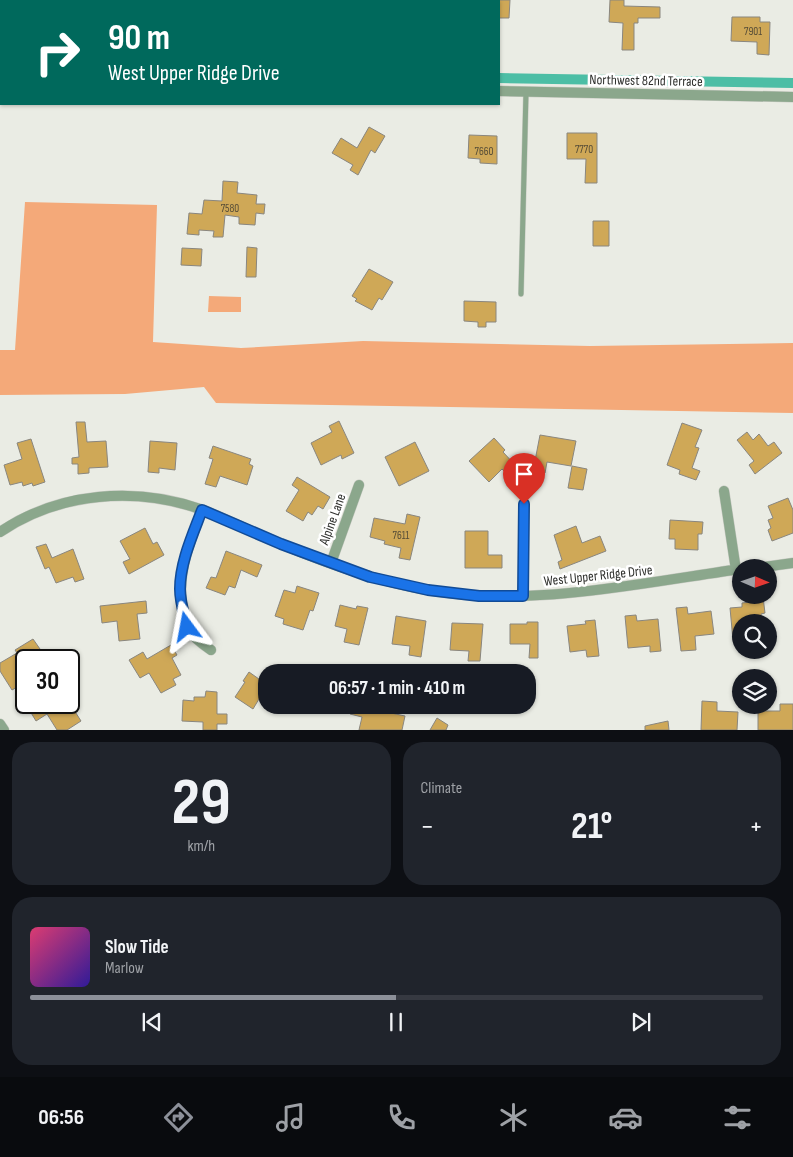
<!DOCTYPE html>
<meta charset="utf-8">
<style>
body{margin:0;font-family:"Sofia Sans Condensed",sans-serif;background:#20242c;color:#f1f3f6;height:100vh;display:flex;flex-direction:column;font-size:19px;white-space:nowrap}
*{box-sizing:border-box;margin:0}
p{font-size:16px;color:#9ea1a6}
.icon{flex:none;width:28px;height:28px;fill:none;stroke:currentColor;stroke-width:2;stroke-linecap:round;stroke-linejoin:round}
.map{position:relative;height:730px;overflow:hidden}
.details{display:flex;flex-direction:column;gap:12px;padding:12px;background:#0d0f14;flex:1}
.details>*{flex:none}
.hud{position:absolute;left:0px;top:0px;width:500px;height:105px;box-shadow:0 1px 4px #0004;background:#00695c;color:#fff;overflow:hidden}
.needle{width:32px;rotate:92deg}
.fabs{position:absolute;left:732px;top:559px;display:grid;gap:10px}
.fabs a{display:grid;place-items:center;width:45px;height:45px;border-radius:50%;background:#171b24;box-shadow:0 1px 4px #0004;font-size:25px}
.speed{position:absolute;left:15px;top:649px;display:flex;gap:10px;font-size:25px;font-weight:700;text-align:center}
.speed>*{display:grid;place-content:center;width:65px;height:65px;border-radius:50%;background:#171b24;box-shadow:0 1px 4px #0004;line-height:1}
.speed .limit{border:2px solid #111;border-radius:8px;background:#fff;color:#111}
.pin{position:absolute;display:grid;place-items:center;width:42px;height:42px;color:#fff;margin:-51px -21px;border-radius:50% 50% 50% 0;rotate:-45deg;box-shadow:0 0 5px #0007}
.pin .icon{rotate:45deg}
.me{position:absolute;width:55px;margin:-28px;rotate:347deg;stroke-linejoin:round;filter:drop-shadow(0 0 4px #0008)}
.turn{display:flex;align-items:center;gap:18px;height:105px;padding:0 25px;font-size:22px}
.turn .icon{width:65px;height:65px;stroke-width:2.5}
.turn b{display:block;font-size:35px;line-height:42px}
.big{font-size:38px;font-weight:700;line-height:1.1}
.details .widget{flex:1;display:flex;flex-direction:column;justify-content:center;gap:8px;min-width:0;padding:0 18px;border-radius:20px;background:#20242c}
.details .dial{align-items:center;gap:0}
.dial b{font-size:65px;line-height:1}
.song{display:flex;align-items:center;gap:15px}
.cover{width:60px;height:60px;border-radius:8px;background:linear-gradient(135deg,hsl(340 70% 55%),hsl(250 70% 35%))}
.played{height:5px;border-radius:2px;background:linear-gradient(90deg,#8c9099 50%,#363941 50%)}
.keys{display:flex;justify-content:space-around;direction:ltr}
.heat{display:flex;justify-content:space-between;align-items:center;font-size:28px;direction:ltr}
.details .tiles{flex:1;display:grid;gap:12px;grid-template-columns:1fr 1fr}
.widget:last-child{grid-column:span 2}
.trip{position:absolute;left:258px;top:664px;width:278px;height:50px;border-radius:20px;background:#171b24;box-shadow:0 1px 4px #0004;font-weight:700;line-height:50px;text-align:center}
.dock{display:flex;height:80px;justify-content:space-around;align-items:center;background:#090b0e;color:#9ea1a6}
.dock .icon{width:35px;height:35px}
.dock .active{color:#8c9099}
.dock b{font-size:22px;color:#f1f3f6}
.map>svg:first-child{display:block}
</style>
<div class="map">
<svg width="793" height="730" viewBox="0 0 793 730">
<rect width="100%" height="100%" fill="#eaece4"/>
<path fill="#f4a979" d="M25,202L157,205L153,342L241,348L363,341L590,346L793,343V413L216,403L204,387L125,394L0,395V350H15Z
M209,296L241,297V312H208Z"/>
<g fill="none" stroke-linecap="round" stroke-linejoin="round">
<path stroke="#4cbea5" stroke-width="10" d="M0,69H1
M499,78L793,83"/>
</g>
<path fill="#cfa857" stroke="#89867f" d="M499,0H510L509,18H499Z
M610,0H624V6L660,7V18H638V23H634V50H622L623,23L609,22Z
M732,17H760V22H770L769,55L757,54V42L731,41Z
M369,127L385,136L375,153L371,150L358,175L350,170L353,165L332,153L341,138L357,148Z
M567,133H597V183H585L586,159H567Z
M469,135L497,136V164L480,163V159L468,158Z
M223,181L238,182L237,193L257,195L256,204H265L264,214L256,213L255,225L239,224V217L225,215L223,237H213L214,231L199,230V235L187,234L189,213L202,214L204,200L222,201Z
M593,221H609V246H593Z
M247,247L257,248L256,277H246Z
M182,248L202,249L201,266L181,265Z
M369,269L393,282L382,300L379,298L372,310L355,301L357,299L352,296Z
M464,301L496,302V322H486V327H478V322L464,321Z
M339,421L354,453L342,459L341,455L321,465L311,443L332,432L329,426Z
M76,422H85L87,442L106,441L108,467L89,468V473L78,474V464H72V458L79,457Z
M682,423L702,430L695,447L699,448L692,468L700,471L696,480L679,474L680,470L667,465Z
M747,432L753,440L759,434L768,446L774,442L782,453L755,474L749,465L754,461L737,440Z
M540,435L576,441L571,466L547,462L545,473L533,471Z
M494,438L505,450L503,452L516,466L507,474L502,469L489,482L469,461Z
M31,439L45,482L33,486L32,483L23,486L22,482L10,485L4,465L22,459L17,443Z
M150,441L177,443L175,470L159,468V473L148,472Z
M415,442L429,471L399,486L385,457Z
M213,446L251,459L249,464L253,466L247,485L220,476L216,487L205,484L213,459L209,458Z
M572,466L587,469L583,490L568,488Z
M297,477L330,497L323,509L318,506L312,515L308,512L303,521L286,511L299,490L292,485Z
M788,498L793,510V533L772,541L768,530L771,528L768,520L773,518L768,506Z
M407,514L420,517L410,560L399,558L401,548L384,544L385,541L370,537L374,518L405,524Z
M670,520L703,522L702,534H698V550L675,549V539H669Z
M576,526L582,543L600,536L606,551L560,569L558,562L562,560L554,535Z
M145,528L153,544L157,542L164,555L129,574L123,562L130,559L120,541Z
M465,531H488V555H502V568H465Z
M46,544L52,558L73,549L84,579L75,582L73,577L56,583L49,567L45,569L36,547Z
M226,551L262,565L257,577L241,570L235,588L229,586L225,595L206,588L211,577L216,578Z
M297,586L319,593L313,611L310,610L303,630L283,624L284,619L275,616L284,590L295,593Z
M763,597L765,613L761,614L762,622H741V639L733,640L730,608L742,607V603L750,602V599Z
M146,601L147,613L137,614L140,639L119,641L117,621L102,623L100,606Z
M340,605L356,609L357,606L368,608L359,645L344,642L347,629L335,626Z
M687,607L688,614L711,611L714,634L695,636L696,650L681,651L676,608Z
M636,615L637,621L658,619L661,651L650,652V646L628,648L625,616Z
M396,616L426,621L421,657L409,655L410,646L392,644Z
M595,620L599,656L587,657L586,650L570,652L567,626L586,624L585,621Z
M527,622H538V658H529L530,644H510V624H527Z
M452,623L483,624L480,661H468L469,651L450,650Z
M33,639L40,649L26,658V682L12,690L0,671V663L17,653L15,650Z
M171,645L177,655L172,658L181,675L173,679L176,685L161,693L149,673L140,678L129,660L143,652L147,659Z
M249,672L266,684V704L259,699L253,709L235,697L245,682L243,681Z
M206,691L217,692V714H227V724H217V730H203V722L182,721L183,700L194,701V697H205Z
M702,701L717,702V711L738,712L737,730H701Z
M43,702H69L81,721L67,730H57L47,714L36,721L30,711Z
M780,704H793V730H758V711H780Z
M352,705H378L377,710L405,716L402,730H359L362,717L350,714Z
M437,718L448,725L446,730H430Z
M668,721L669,730H645V726Z"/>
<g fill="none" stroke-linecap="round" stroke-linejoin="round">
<g stroke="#c8cac3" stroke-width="6">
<path id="lane" d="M521,294L526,92"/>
</g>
<g stroke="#c8cac3" stroke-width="11">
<path id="street" d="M0,81H1
M499,91L793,97
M724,491L736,570
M202,510C190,543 174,578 184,614C185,619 186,625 188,629C194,638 202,644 211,650
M0,532C59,492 136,486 203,510C229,520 254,533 281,544C328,564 377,581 427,590C532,608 638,583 741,569
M331,563L359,485
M756,568L793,563
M523,596L524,504
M0,724L4,730"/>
</g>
<use href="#lane" stroke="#8ba78c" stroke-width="5"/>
<use href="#street" stroke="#8ba78c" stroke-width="10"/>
</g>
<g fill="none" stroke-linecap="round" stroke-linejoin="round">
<g stroke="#114b97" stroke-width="12">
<path id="route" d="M187,627C184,614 180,602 180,589C180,562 193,534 202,510L281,544L370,577L428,590L479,596H523L524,504"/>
</g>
<use href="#route" stroke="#1a73e8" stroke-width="9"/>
</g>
<g text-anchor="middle" stroke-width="5" stroke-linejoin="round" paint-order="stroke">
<g font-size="11" fill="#564d37">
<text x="753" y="35">7901</text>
<text x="584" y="153">7770</text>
<text x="484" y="155">7660</text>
<text x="230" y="212">7580</text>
<text x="401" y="539">7611</text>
</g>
<g font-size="14" fill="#2e2f2c" stroke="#fff">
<text transform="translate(646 80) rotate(1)" y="5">Northwest 82nd Terrace</text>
<text transform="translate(332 519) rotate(-70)" y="5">Alpine Lane</text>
<text transform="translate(598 575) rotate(-6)" y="5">West Upper Ridge Drive</text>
</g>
</g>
</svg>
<div class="fabs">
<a><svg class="needle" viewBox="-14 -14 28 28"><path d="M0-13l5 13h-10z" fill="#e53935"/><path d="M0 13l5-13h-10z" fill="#9ea1a6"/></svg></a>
<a><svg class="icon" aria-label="search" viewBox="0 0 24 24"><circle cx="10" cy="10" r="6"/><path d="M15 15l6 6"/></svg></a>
<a><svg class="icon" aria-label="layers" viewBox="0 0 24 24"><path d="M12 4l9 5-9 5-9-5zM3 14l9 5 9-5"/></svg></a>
</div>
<div class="speed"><div class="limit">30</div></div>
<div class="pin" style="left:524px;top:504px;background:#d93025"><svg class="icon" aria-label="arrive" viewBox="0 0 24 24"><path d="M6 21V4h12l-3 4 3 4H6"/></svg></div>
<svg class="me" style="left:187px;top:627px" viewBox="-20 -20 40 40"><path d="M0-17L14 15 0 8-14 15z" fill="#1a73e8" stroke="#fff" stroke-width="4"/></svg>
<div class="trip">06:57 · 1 min · 410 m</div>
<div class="hud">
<div class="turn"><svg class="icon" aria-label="right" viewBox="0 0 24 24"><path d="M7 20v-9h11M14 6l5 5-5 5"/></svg><div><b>90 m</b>West Upper Ridge Drive</div></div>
</div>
</div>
<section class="details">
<div class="tiles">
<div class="widget dial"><b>29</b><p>km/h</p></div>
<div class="widget"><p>Climate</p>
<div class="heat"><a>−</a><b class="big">21°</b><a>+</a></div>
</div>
<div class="widget">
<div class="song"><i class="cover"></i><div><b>Slow Tide</b><p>Marlow</p></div></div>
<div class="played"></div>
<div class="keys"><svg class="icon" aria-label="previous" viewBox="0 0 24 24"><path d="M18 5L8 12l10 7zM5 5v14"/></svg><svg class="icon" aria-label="pause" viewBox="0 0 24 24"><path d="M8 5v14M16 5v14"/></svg><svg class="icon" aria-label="next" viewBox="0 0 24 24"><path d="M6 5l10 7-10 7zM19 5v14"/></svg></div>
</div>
</div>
</section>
<nav class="dock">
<b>06:56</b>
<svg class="icon active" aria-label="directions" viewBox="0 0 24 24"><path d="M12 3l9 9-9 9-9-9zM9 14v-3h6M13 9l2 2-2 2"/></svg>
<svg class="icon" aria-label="music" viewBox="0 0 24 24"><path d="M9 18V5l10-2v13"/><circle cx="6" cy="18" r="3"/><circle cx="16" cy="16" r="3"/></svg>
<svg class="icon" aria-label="phone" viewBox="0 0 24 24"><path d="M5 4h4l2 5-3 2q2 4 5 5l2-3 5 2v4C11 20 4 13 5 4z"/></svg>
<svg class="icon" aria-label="climate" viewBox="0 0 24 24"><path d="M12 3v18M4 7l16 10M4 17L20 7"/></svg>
<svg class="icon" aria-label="car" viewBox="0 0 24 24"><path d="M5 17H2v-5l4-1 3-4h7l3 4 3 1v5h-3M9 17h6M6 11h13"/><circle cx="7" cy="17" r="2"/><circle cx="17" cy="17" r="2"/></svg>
<svg class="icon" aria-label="filters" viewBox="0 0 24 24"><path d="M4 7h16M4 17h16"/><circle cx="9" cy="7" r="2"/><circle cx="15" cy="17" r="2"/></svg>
</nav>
